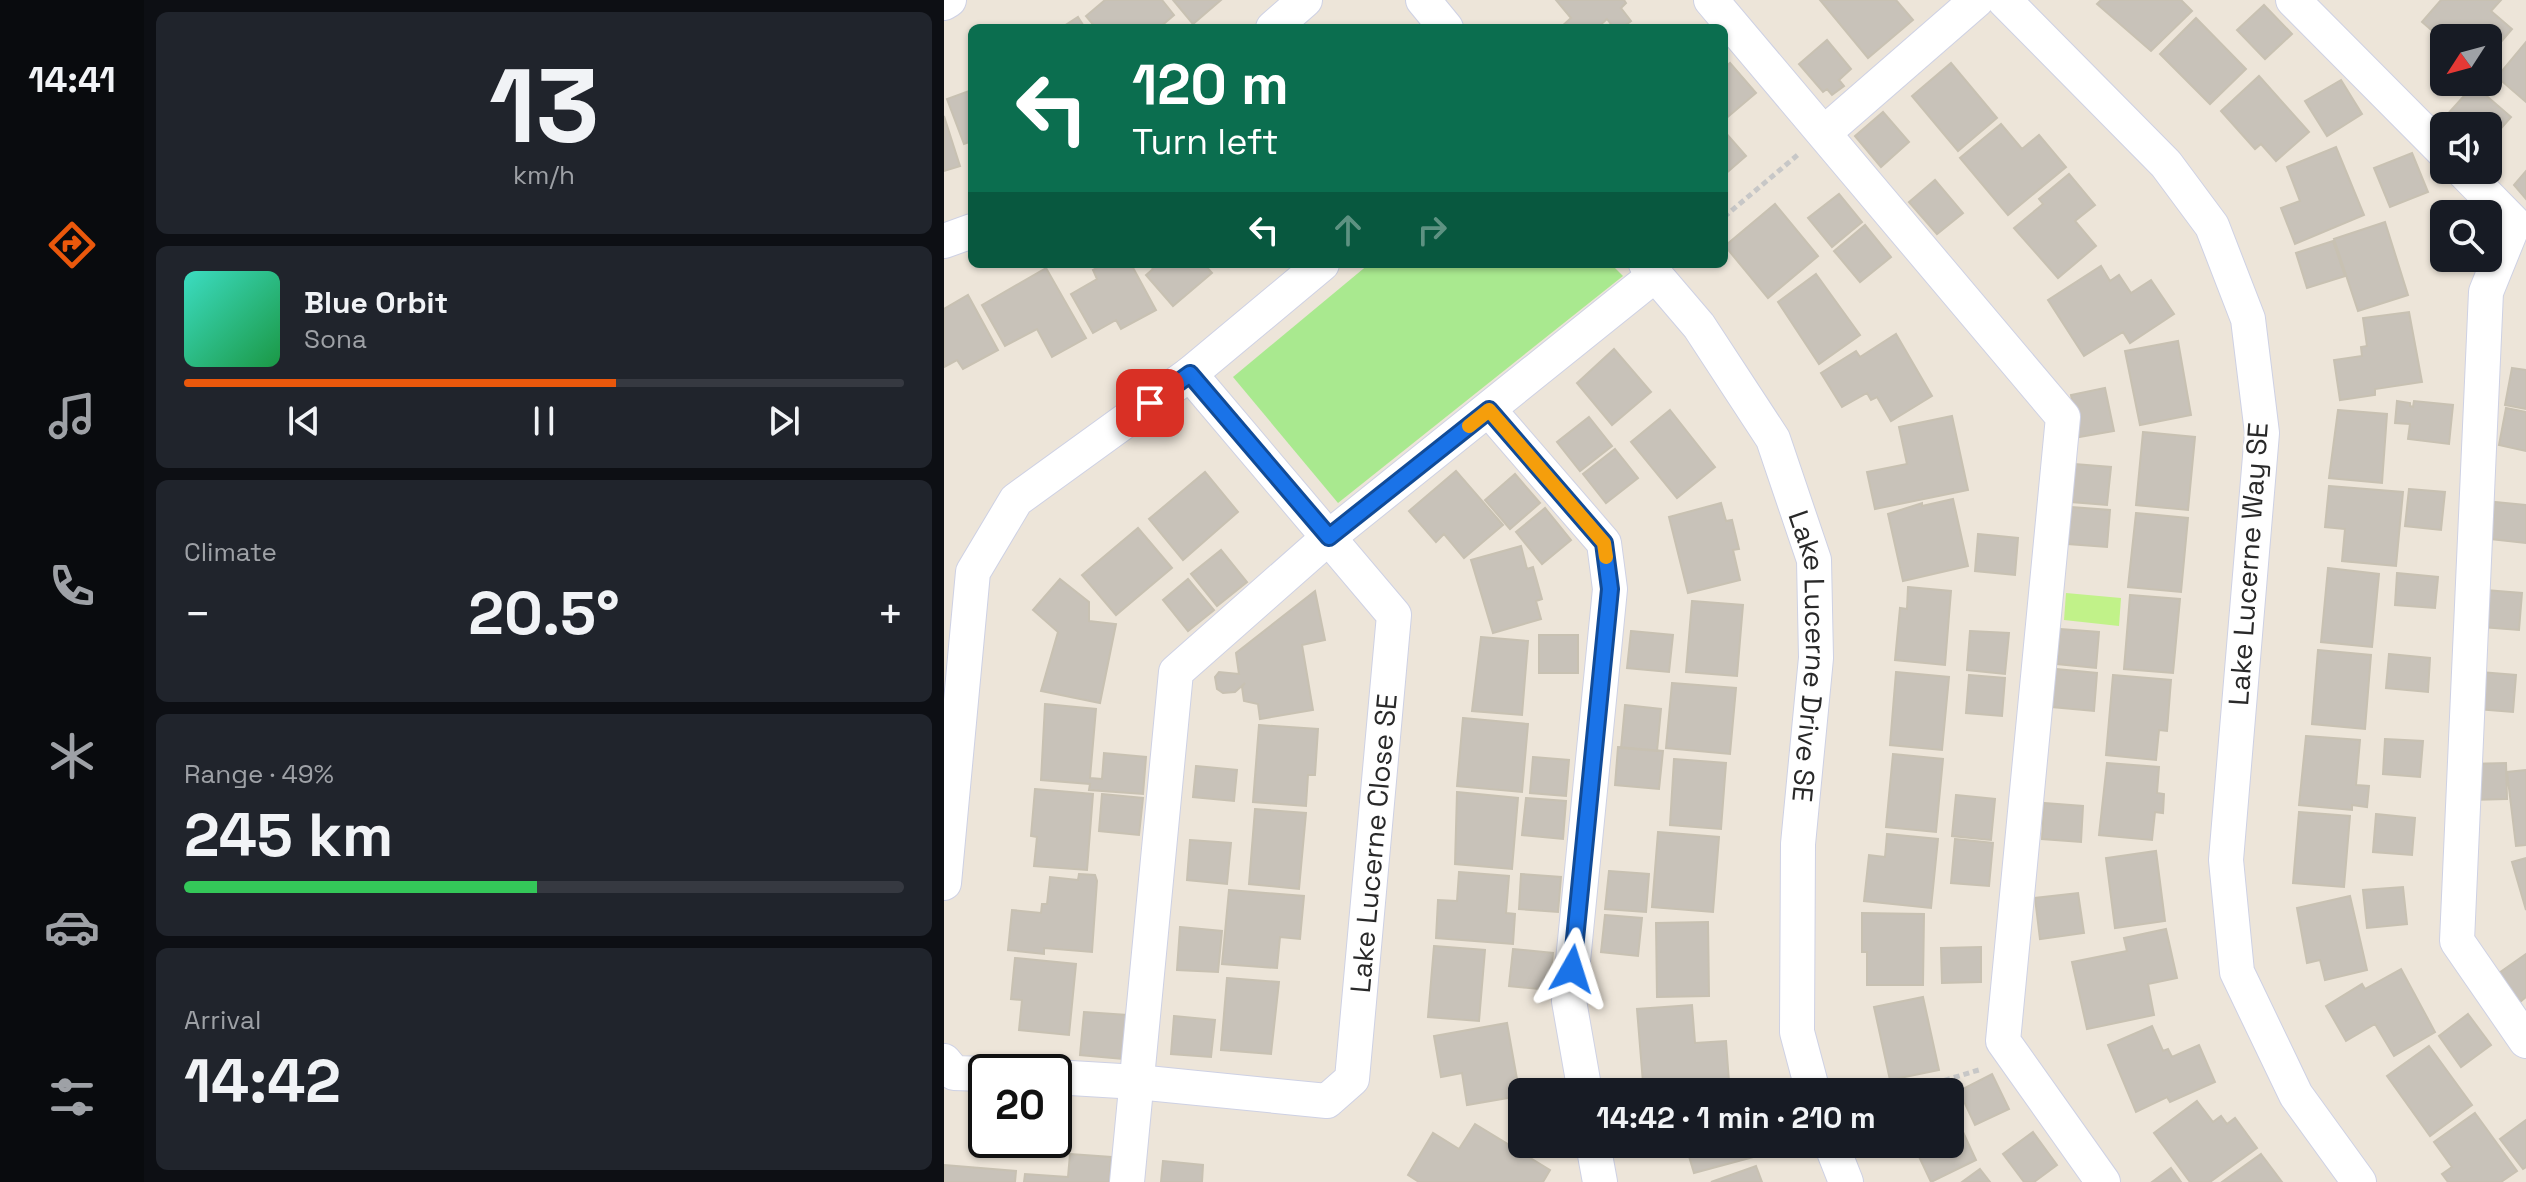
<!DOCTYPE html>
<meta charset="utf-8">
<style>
body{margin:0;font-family:"Space Grotesk",sans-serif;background:#20242c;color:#f1f3f6;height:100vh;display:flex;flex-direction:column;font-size:30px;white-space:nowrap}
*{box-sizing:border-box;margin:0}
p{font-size:26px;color:#9ea1a6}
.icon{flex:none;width:44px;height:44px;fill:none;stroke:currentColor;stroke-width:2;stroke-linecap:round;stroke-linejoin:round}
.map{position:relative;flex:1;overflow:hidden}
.side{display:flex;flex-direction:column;gap:12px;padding:12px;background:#0d0f14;width:800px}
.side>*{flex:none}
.guide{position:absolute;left:24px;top:24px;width:760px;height:244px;border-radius:12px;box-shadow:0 2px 6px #0004;background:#0b6e4f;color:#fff;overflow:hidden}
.needle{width:52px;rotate:234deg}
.controls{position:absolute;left:1486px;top:24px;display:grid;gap:16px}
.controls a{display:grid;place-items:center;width:72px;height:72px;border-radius:12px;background:#171b24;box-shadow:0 2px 6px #0004;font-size:40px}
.speed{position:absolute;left:24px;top:1054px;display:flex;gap:16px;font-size:40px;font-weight:700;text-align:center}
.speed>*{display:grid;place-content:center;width:104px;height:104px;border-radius:50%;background:#171b24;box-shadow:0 2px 6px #0004;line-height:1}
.speed .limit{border:4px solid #111;border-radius:12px;background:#fff;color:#111}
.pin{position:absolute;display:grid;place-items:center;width:68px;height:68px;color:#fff;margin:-34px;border-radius:16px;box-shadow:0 4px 12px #0006}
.me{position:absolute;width:88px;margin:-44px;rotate:6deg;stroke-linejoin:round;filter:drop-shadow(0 0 6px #0008)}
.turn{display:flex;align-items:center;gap:28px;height:168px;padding:0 32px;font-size:36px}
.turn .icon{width:104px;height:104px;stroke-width:2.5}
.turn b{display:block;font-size:56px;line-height:68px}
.lanes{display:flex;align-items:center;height:76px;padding:0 32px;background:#0003;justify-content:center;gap:40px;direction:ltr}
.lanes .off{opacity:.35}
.big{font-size:60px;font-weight:800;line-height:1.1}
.side .tile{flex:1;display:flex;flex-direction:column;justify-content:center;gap:12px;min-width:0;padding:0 28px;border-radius:12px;background:#20242c}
.side .dial{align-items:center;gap:0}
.dial b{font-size:104px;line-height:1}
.song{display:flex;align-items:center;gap:24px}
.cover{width:96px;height:96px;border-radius:12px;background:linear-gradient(135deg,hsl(170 70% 55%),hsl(140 70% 35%))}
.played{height:8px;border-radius:4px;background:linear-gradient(90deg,#ea580c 60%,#363941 60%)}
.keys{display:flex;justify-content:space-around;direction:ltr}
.heat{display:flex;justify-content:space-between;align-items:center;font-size:44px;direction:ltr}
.charge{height:12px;border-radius:6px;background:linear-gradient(90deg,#34c759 49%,#363941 0)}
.trip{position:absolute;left:564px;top:1078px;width:456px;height:80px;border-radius:12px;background:#171b24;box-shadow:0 2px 6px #0004;font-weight:800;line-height:80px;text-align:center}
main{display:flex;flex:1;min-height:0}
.menu{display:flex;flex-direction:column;width:144px;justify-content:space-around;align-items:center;background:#090b0e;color:#9ea1a6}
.menu .icon{width:56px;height:56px}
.menu .current{color:#ea580c}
.menu b{font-size:36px;color:#f1f3f6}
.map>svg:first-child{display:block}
</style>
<main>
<nav class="menu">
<b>14:41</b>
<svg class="icon current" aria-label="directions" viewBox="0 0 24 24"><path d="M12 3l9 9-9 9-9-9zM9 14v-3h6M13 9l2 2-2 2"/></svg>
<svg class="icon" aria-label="music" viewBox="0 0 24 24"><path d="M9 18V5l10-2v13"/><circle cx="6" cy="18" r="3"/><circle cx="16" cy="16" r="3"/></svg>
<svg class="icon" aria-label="phone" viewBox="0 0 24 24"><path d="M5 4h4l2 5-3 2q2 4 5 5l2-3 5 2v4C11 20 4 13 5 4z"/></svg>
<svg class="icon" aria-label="climate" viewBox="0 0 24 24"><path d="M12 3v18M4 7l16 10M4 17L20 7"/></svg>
<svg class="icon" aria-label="car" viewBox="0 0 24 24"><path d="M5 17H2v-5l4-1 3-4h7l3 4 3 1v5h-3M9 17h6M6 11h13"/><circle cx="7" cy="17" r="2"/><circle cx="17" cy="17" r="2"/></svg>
<svg class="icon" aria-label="filters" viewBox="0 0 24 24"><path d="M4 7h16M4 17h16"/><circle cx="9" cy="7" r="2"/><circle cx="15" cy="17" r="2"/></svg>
</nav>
<section class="side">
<div class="tile dial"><b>13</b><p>km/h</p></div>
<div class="tile">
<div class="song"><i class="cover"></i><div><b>Blue Orbit</b><p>Sona</p></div></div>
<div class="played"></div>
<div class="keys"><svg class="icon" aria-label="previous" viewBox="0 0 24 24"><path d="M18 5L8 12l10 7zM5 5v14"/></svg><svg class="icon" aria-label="pause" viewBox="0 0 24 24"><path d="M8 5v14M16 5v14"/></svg><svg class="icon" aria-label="next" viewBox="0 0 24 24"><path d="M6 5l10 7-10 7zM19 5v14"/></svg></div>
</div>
<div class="tile"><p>Climate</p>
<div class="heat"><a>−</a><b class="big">20.5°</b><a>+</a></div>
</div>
<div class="tile"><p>Range · 49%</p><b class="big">245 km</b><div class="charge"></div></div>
<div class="tile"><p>Arrival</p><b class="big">14:42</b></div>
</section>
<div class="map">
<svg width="1582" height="1182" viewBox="0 0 1582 1182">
<rect width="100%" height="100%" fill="#ede5d9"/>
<path fill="#a9e98f" d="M425,264H667L679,276L394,503L289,377Z"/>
<path fill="#c1f289" d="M1122,593L1177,598L1175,626L1120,620Z"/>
<path fill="#c8c2b9" stroke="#c8c1b2" stroke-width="2" d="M161,0H218L230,15L215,28H152L142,16Z
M229,0H277L249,24Z
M612,0H680L682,3L677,8L687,21L678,28H670L663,19L653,28H616L627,18Z
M952,0L969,20L924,58L876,0Z
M1157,0H1237L1248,11L1207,51L1153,4Z
M1497,0H1557L1547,11L1568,29L1544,57V38H1500V41L1478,22Z
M1320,5L1348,34L1321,59L1293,30Z
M134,17L141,28H117Z
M1252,18L1302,69L1266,104L1216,54Z
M883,40L907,69L895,80L900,86L888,95L883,89L879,92L855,64Z
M1582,42V102L1553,77Z
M786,63L812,93L780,120V68Z
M1007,63L1053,118L1014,151L968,96Z
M1315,76L1365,132L1332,161L1317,144L1311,149L1277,111Z
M1397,80L1418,114L1383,136L1361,101Z
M1530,85L1567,117L1544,143V126H1511L1501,117Z
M28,90V141L20,144L3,99Z
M939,112L965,142L937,167L911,136Z
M0,116L16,166L0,171Z
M1057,124L1078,149L1095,135L1122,167L1064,215L1016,158Z
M780,131L802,156L780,175Z
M1392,147L1420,215L1351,244L1337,208L1356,201L1343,167Z
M1468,153L1484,192L1446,207L1430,168Z
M1582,171V199L1570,185Z
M1125,174L1151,205L1131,221L1152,246L1114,278L1070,228L1099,204L1095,199Z
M991,180L1019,213L993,234L965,202Z
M895,194L918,222L888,247L864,218Z
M831,204L874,256L824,298L781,246Z
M1441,222L1464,295L1414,311L1390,239Z
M921,225L947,257L916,282L890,251Z
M1389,241L1401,276L1363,288L1352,253Z
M160,264H187L212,310L177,329L172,320L149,333L127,294L153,279L149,270Z
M205,264H260L268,273L229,306L202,275L209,269Z
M1157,266L1166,281L1175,275L1187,293L1207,280L1230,314L1186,343L1179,332L1140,356L1104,300Z
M102,268L142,338L108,357L93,329L61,346L38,305Z
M872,274L916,335L875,364L834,302Z
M24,295L54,350L19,369L13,360L0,367V309Z
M1465,312L1478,382L1431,389V395L1396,400L1390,360L1418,356L1417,347L1423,346L1419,318Z
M952,334L988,396L947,421L933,397L927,400L923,393L898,407L877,373L912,351L916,357Z
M1234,341L1247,415L1196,425L1181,351Z
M670,349L707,392L668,425L633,383Z
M1568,368L1582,370V409L1561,405Z
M1161,388L1170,431L1135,437L1127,395Z
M1453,401L1466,403V406L1469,407L1470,401L1509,405L1505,444L1464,439L1466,424L1451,423Z
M1562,408L1582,412V451L1555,445Z
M726,410L771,467L733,498L687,442Z
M1394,410L1443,414L1438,483L1385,478Z
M1008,416L1024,490L931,509L923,472L963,464L955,427Z
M645,417L668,446L636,471L613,442Z
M1199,432L1251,437L1244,510L1192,505Z
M671,449L694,478L662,503L639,474Z
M1130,464L1167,467L1163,505L1127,502Z
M512,471L559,525L520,558L500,534L492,542L465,511Z
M261,472L294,512L239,560L205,519Z
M571,474L596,503L566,529L541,500Z
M1385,486L1459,492L1452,566L1398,561L1401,529L1381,527Z
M1465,489L1501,492L1497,530L1461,526Z
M1009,499L1024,566L959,581L944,514L978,503V506Z
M1551,502L1582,505V543L1547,539Z
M777,503L782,521L788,520L795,549L789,550L796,580L744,593L725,517Z
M1127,507L1166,510L1163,547L1124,544Z
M601,508L627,540L598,564L572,532Z
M1192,513L1244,518L1237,592L1184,587Z
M194,528L228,568L172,615L138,575Z
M1034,534L1074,538L1071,575L1031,571Z
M577,546L583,569L589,567L598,599L592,601L597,619L549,633L527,560Z
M277,550L303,582L273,606L247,574Z
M1384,568L1435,574L1428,647L1377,642Z
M1453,573L1494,577L1491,608L1451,605Z
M116,579L145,602V621L172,624L156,703L97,691L114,632L89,610Z
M244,579L270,610L244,631L219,600Z
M964,587L1007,591L1001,665L951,660L956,608L963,609Z
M1541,590L1578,593L1575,630L1538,627Z
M371,591L381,640L358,645L369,710L316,719L314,704L300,701L298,687L301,683L291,692L279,693L273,689L271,677L275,672L295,674L292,653Z
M1186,595L1236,599L1229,673L1180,669Z
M748,601L799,605L793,676L742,672Z
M1116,629L1155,632L1152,668L1113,664Z
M687,631L729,635L725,672L683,668Z
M1026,631L1065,633L1061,674L1023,670Z
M595,635H634V673H595Z
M537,637L584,641L578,715L528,711Z
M1374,650L1427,655L1421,729L1368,724Z
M1445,654L1486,658L1484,692L1442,688Z
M1112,669L1153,673L1150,711L1108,707Z
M952,672L1005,677L998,750L946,745Z
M1536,672L1572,675L1569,712L1533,709Z
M1025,675L1061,678L1058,716L1022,713Z
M1169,675L1227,680L1223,731L1215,730L1212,760L1162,755Z
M728,683L792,688L786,754L722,748Z
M101,704L152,709L146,778L158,779L160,753L202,757L199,794L145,790L146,784L97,780Z
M681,705L717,709L713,751L677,748Z
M519,718L584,724L578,792L513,786Z
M315,725L374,729L371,775H364L362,806L309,802Z
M1362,736L1416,740L1412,785L1425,786L1423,807L1408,805V810L1355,805Z
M1441,739L1479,741L1476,777L1439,774Z
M674,747L719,751L715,789L671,785Z
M949,754L999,759L992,832L942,827Z
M589,757L625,760L622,796L586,793Z
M730,759L782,763L777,829L726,825Z
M1163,763L1215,767L1213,793L1220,794L1219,813L1211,812L1208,840L1155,835Z
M1562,763L1563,799L1525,800L1524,764Z
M252,766L293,770L290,801L249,797Z
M1582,770V845L1572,846L1563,772Z
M91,789L149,794L143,870L90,866L93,837L87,836Z
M513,792L574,798L568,869L511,864Z
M158,794L199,798L195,835L155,831Z
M1012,795L1051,799L1047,840L1008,836Z
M582,798L622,801L619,839L578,835Z
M1100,803L1139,806L1137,842L1098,839Z
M311,809L362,813L355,889L305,884Z
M1355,812L1406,816L1400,887L1349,883Z
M1432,814L1471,818L1468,855L1429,852Z
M714,832L775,837L769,912L708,907Z
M943,834L994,839L987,908L920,901L925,855L941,857Z
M1011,839L1049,843L1045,886L1007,883Z
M246,840L287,843L283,884L243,880Z
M1212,851L1221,921L1171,928L1162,858Z
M1582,858V910L1568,862Z
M665,871L705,874L702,912L661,909Z
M515,872L565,876L562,913L571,914L569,944L492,938L494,900L513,901Z
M135,874L151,875L153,881L148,952L100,948V954L64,950L68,910L97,913L98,904H103L106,877L134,880Z
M577,874L617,877L614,912L575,909Z
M1459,887L1463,924L1423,928L1419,890Z
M285,890L360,896L356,939L336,937L333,968L278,964Z
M1134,893L1140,933L1096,939L1091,898Z
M1406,896L1423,970L1381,980L1376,960L1363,963L1353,908Z
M918,913L980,914L979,985H923V952H918Z
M661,915L698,918L694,956L657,952Z
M764,922L765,996L713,997L712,923Z
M236,927L278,931L274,972L233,970Z
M1222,929L1233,978L1204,984L1210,1015L1143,1029L1128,962L1183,951L1180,938Z
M490,946L541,950L535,1021L484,1017Z
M1037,947V982L998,983L997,948Z
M569,949L609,953L605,990L565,986Z
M1582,954V997L1576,1002L1555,973Z
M71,958L132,964L125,1035L75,1030L78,1000L67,999Z
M1457,969L1491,1032L1450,1056L1431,1024L1402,1041L1382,1006L1418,984L1421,989Z
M283,978L335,982L327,1054L277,1050Z
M979,997L995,1070L946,1080L930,1007Z
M748,1005L751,1043L782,1041L785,1082L720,1087V1082L699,1083L693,1009Z
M140,1012L183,1015L179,1059L136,1055Z
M1524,1014L1547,1045L1517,1067L1495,1036Z
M230,1016L271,1020L267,1057L227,1054Z
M563,1023L576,1096L523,1105L518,1073L497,1077L490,1036Z
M1208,1026L1219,1051L1224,1049L1228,1057L1255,1045L1271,1082L1226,1102L1223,1097L1192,1112L1164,1045Z
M1485,1046L1528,1105L1486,1136L1443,1076Z
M1048,1074L1065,1109L1031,1125L1015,1091Z
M1253,1101L1269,1122L1277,1116L1283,1124L1291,1118L1313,1148L1266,1182H1246L1210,1133Z
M1006,1104L1032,1160L987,1182L969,1144H1006Z
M1531,1113L1573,1171L1557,1182H1504L1498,1174L1508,1167L1490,1142Z
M1582,1120V1167L1579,1169L1556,1139Z
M531,1124L606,1170L599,1182H475L464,1175L489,1133L515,1149Z
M1089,1132L1113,1165L1090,1182H1080L1059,1154Z
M756,1144H809L813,1156L750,1173L744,1153L757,1149Z
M126,1154L167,1157L165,1182H80L81,1174L124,1177Z
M1317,1154L1338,1182H1278Z
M219,1161L259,1165L258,1182H217Z
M0,1165L72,1171L71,1182H0Z
M812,1166L818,1182H767Z
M1227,1168L1237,1182H1208Z
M1036,1169L1046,1182H1018Z"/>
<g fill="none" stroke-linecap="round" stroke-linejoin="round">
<g stroke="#ced1e4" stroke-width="36">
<g id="minor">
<path d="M479,0L502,28"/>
<path d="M767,0L1119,417L1059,1041L1159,1182"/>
<path d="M1060,0L1222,164L1268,226L1304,319L1318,433L1282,860L1293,972L1352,1095L1415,1182"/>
<path d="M1349,0L1500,152"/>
<path d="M0,3L5,0"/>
<path d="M329,28L361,0"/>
<path d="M880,133L1033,0"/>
<path d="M1518,170L1570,223L1542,292L1513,941L1582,1041"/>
<path d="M0,241L28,231"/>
<path id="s1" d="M702,264L755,326L829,439L870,560L872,658L854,844L853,1032L869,1092"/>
<path d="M545,410L660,543L666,589L625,1001L641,1092"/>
<path d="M0,883L29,572L72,500L246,374L378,264"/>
<path d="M0,1061L10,1073L42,1074"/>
<path id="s2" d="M110,1077L193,1082L383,1101L408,1079L450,615L246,374"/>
<path d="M649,1144L656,1182"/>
<path d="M887,1144L902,1182"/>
<path d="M183,1182L232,672L385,537L711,275"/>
</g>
</g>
<path stroke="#c7c7c7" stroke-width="5" stroke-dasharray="6 4" stroke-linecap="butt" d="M780,217L856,153
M962,1092L1038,1069"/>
<use href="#minor" stroke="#fff" stroke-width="34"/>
</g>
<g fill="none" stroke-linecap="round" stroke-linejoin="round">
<g stroke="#114b97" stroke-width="20">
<path id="route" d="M206,403L246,374L385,537L545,410L660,543L666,589L628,969"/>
</g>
<use href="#route" stroke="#1a73e8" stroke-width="14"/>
<path stroke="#f59e0b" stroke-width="14" d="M525,426L545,410L660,543L662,557"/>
</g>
<g text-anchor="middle" stroke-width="6" stroke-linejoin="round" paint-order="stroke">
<g font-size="28" fill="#292929" stroke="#fff">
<text transform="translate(1304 564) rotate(-86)" y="10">Lake Lucerne Way SE</text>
<text dy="10" stroke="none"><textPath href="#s1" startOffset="440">Lake Lucerne Drive SE</textPath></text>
<text dy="10" stroke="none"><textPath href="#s2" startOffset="544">Lake Lucerne Close SE</textPath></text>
</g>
</g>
</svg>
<div class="controls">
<a><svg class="needle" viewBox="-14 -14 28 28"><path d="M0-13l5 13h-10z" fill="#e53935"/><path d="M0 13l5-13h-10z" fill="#9ea1a6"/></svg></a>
<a><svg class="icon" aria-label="sound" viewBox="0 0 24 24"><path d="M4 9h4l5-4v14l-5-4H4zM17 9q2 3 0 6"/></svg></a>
<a><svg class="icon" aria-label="search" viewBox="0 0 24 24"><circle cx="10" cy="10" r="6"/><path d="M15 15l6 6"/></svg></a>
</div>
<div class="speed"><div class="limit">20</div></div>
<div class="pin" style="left:206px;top:403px;background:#d93025"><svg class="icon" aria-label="arrive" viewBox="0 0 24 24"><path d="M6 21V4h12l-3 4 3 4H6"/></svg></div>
<svg class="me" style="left:628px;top:969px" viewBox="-20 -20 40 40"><path d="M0-17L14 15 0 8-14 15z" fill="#1a73e8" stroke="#fff" stroke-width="4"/></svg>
<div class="trip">14:42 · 1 min · 210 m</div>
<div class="guide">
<div class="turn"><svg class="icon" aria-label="left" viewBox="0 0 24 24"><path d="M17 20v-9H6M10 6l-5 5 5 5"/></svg><div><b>120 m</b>Turn left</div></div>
<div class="lanes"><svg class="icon" aria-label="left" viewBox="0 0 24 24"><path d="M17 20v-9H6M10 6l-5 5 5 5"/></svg><svg class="icon off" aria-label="ahead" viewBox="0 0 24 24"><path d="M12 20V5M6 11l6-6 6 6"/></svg><svg class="icon off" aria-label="right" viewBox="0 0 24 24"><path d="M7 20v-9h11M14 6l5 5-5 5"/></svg></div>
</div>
</div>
</main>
